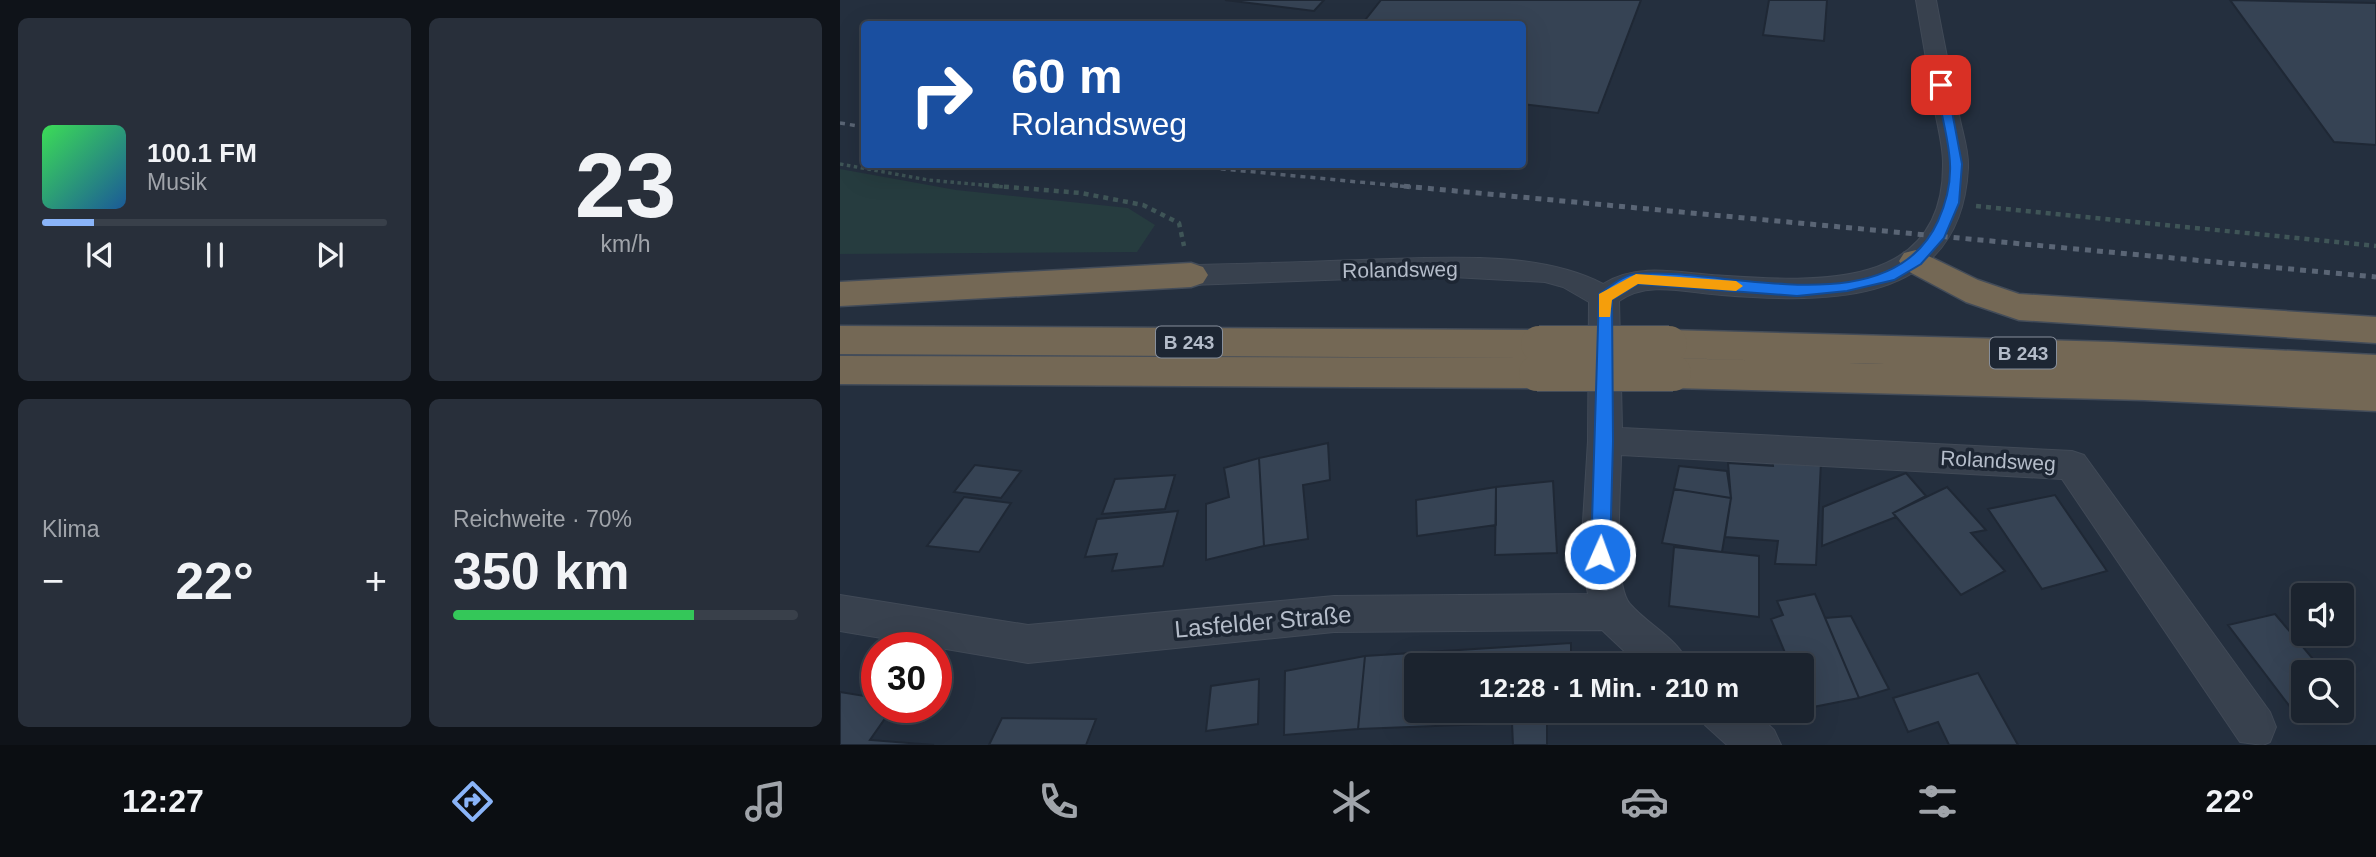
<!DOCTYPE html>
<html lang="de">
<meta charset="utf-8">
<style>
body{margin:0;font-family:Helvetica,sans-serif;background:#282f3a;color:#f1f3f6;height:100vh;display:flex;flex-direction:column;font-size:26px;white-space:nowrap}
*{box-sizing:border-box;margin:0}
p{font-size:23px;color:#a0a4aa}
.icon{flex:none;width:38px;height:38px;fill:none;stroke:currentColor;stroke-width:2;stroke-linecap:round;stroke-linejoin:round}
.map{position:relative;flex:1;overflow:hidden}
.sheet{display:flex;flex-direction:column;gap:18px;padding:18px;background:#0f1319;width:840px}
.sheet>*{flex:none}
.hud{position:absolute;left:21px;top:21px;width:665px;height:147px;border-radius:7px;box-shadow:0 7px 28px #0002,0 0 0 2px #39404a;background:#1a4fa0;color:#fff;overflow:hidden}
.buttons{position:absolute;left:1451px;top:583px;display:grid;gap:14px}
.buttons a{display:grid;place-items:center;width:63px;height:63px;border-radius:7px;background:#1b232e;box-shadow:0 7px 28px #0002,0 0 0 2px #39404a;font-size:35px}
.speed{position:absolute;left:21px;top:632px;display:flex;gap:14px;font-size:35px;font-weight:700;text-align:center}
.speed>*{display:grid;place-content:center;width:91px;height:91px;border-radius:50%;background:#1b232e;box-shadow:0 7px 28px #0002,0 0 0 2px #39404a;line-height:1}
.speed .limit{border:10px solid #d22;background:#fff;color:#111}
.pin{position:absolute;display:grid;place-items:center;width:60px;height:60px;color:#fff;margin:-30px;border-radius:14px;box-shadow:0 4px 10px #0006}
.me{position:absolute;width:77px;margin:-38px;rotate:2deg;stroke-linejoin:round;filter:drop-shadow(0 0 5px #0008)}
.turn{display:flex;align-items:center;gap:24px;height:147px;padding:0 35px;font-size:32px}
.turn .icon{width:91px;height:91px;stroke-width:2.5}
.turn b{display:block;font-size:49px;line-height:60px}
.big{font-size:52px;font-weight:600;line-height:1.1}
.sheet .card{flex:1;display:flex;flex-direction:column;justify-content:center;gap:10px;min-width:0;padding:0 24px;border-radius:10px;background:#282f3a}
.sheet .dial{align-items:center;gap:0}
.dial b{font-size:91px;line-height:1}
.song{display:flex;align-items:center;gap:21px}
.cover{width:84px;height:84px;border-radius:10px;background:linear-gradient(135deg,hsl(130 70% 55%),hsl(210 70% 35%))}
.played{height:7px;border-radius:4px;background:linear-gradient(90deg,#8ab4f8 15%,#39404a 15%)}
.keys{display:flex;justify-content:space-around;direction:ltr}
.heat{display:flex;justify-content:space-between;align-items:center;font-size:38px;direction:ltr}
.charge{height:10px;border-radius:5px;background:linear-gradient(90deg,#34c759 70%,#39404a 0)}
.sheet .tiles{flex:1;display:grid;gap:18px;grid-template-columns:repeat(2,1fr)}
.trip{position:absolute;left:564px;top:653px;width:410px;height:70px;border-radius:7px;background:#1b232e;box-shadow:0 7px 28px #0002,0 0 0 2px #39404a;font-weight:600;line-height:70px;text-align:center}
.dock{display:flex;height:112px;justify-content:space-around;align-items:center;background:#0b0e12;color:#a0a4aa}
.dock .icon{width:49px;height:49px}
.dock .active{color:#8ab4f8}
.dock b{font-size:32px;color:#f1f3f6}
main{display:flex;flex:1;min-height:0}
.map>svg:first-child{display:block}
</style>
<main>
<section class="sheet">
<div class="tiles">
<div class="card">
<div class="song"><i class="cover"></i><div><b>100.1 FM</b><p>Musik</p></div></div>
<div class="played"></div>
<div class="keys"><svg class="icon" aria-label="previous" viewBox="0 0 24 24"><path d="M18 5L8 12l10 7zM5 5v14"/></svg><svg class="icon" aria-label="pause" viewBox="0 0 24 24"><path d="M8 5v14M16 5v14"/></svg><svg class="icon" aria-label="next" viewBox="0 0 24 24"><path d="M6 5l10 7-10 7zM19 5v14"/></svg></div>
</div>
<div class="card dial"><b>23</b><p>km/h</p></div>
<div class="card"><p>Klima</p>
<div class="heat"><a>−</a><b class="big">22°</b><a>+</a></div>
</div>
<div class="card"><p>Reichweite · 70%</p><b class="big">350 km</b><div class="charge"></div></div>
</div>
</section>
<div class="map">
<svg width="1536" height="745" viewBox="0 0 1536 745">
<rect width="100%" height="100%" fill="#242f3e"/>
<path fill="#263c3f" d="M0,169L116,190L288,208L315,225L297,252L0,254Z"/>
<path fill="#364354" stroke="#1f2835" stroke-width="2" d="M385,0H484L474,11Z
M541,0H801L758,113L682,104V24H522Z
M929,0H987L984,41L923,35Z
M1390,0L1536,3V145L1494,142Z
M488,443L490,480L463,485L468,539L424,546L419,458Z
M932,456L981,462L976,565L935,564L938,541L885,537L891,498L888,463L933,466Z
M419,458L424,546L366,560V504L389,497L384,468Z
M135,465L181,471L161,498L114,492Z
M839,466L887,471L891,498L834,489Z
M1066,473L1086,496L1053,513L1056,517L982,546L983,507Z
M335,475L325,509L262,514L275,479Z
M713,481L717,553L655,555L656,487Z
M656,487V525L577,536L576,500Z
M1107,487L1146,530L1131,533L1165,571L1121,595L1053,513Z
M834,489L891,498L882,552L822,543Z
M1215,495L1267,571L1202,589L1148,509Z
M124,497L171,503L139,552L87,546Z
M338,511L323,566L272,571L277,554L245,557L257,519Z
M834,547L919,556V617L829,606Z
M975,594L1019,698L968,708L961,690V665H950L931,619L943,615L937,601Z
M1435,614L1484,672H1463V710H1476L1457,716L1388,625Z
M1011,616L1049,689L1019,698L985,618Z
M731,643V665H576V710H732V719L707,721V745H673L672,723L518,729L525,656Z
M525,656L518,729L444,735L445,671Z
M1138,673L1178,745H1109L1098,722L1068,732L1053,698Z
M419,679L418,724L366,731L371,686Z
M0,692L37,698V707H53L30,740L94,745H0Z
M162,718L256,719L246,745H149Z"/>
<g fill="none" stroke-linecap="round" stroke-linejoin="round">
<g stroke="#414a57" stroke-width="2">
<path id="street" d="M1076,0H1096C1103,38 1111,77 1119,115C1122,132 1129,150 1128,168C1121,307 988,303 882,295C848,293 808,280 779,301L782,428L1232,451L1244,455L1430,712L1436,727L1430,742L1423,745L1400,742L1222,479L781,455C781,485 772,584 790,604C809,626 838,638 849,665H799L762,630L494,632L188,663L0,631V595L188,625L494,596L748,594L741,554L748,441L749,302L723,287L705,282L594,276L351,285L341,282L337,275L341,268L351,265C408,264 465,262 522,260C595,258 697,249 763,284C797,263 835,272 872,275C965,281 1105,296 1103,163C1103,146 1098,128 1095,111C1089,74 1082,37 1076,0Z
M859,710H913L934,730L941,745H887L865,725Z"/>
</g>
<g stroke="#434c59" stroke-width="3">
<path id="highway" d="M1076,250L1138,280L1179,294L1536,317V343L1179,320L1126,302L1064,269L1059,261L1064,253Z
M351,263L363,267L368,275L363,283L351,287L0,306V282Z
M0,326L699,330L712,334L718,344L712,354L699,358L0,354Z
M829,330L1273,342L1536,355V411L1304,400L833,388L819,383L814,373L819,363L833,358L1044,364L829,358L816,354L810,344L816,334Z
M0,356L697,358L711,363L716,373L711,383L697,388L0,384Z"/>
</g>
<path stroke="#3f5557" stroke-width="3.5" stroke-dasharray="3.5 3.5" stroke-linecap="butt" d="M0,164L88,180L165,187"/>
<path stroke="#3f5557" stroke-width="4.5" stroke-dasharray="5 5" stroke-linecap="butt" d="M144,185L241,193L303,205L339,223L344,246
M1136,206L1536,246"/>
<use href="#street" fill="#38414e" fill-rule="evenodd"/>
<use href="#highway" fill="#746855" fill-rule="evenodd"/>
<path stroke="#5a6575" stroke-width="3.5" stroke-dasharray="5 5" stroke-linecap="butt" d="M0,123L24,127
M331,164L571,187"/>
<path stroke="#5a6575" stroke-width="5" stroke-dasharray="6 6" stroke-linecap="butt" d="M552,185L1536,277"/>
<g stroke="#434c59" stroke-width="38" stroke-linecap="butt">
<path id="highway-bridge" d="M699,344H829
M697,373H833"/>
</g>
<use href="#highway-bridge" stroke="#746855" stroke-width="36"/>
</g>
<path fill="#1a73e8" stroke="#114b97" stroke-width="2" d="M1101,82L1107,85L1122,164L1119,203L1104,238L1081,264L1054,280L1007,291L957,296L798,284L772,300L773,441L770,554L767,560L760,562L754,560L751,554L759,294C770,287 784,274 797,274C884,267 1050,327 1098,221C1106,203 1111,184 1110,164C1109,138 1100,111 1096,85Z"/>
<path fill="#f59e0b" d="M796,274L896,281L903,286L896,291L798,284L772,300L770,317H759V294Z"/>
<g text-anchor="middle" stroke-width="7" stroke-linejoin="round" paint-order="stroke">
<g fill="#1d2633" stroke="#878f9c" stroke-width="2">
<rect x="316" y="326.5" width="66" height="31" rx="5"/>
<rect x="1150" y="337.5" width="66" height="31" rx="5"/>
</g>
<g font-size="19" font-weight="bold" fill="#b4bcc9">
<text x="349" y="349">B 243</text>
<text x="1183" y="360">B 243</text>
</g>
<g font-size="21" fill="#b4bcc9" stroke="#1d2633">
<text transform="translate(560 270) rotate(-1)" y="7">Rolandsweg</text>
<text transform="translate(1158 461) rotate(3)" y="7">Rolandsweg</text>
</g>
<g font-size="24" fill="#b4bcc9" stroke="#1d2633">
<text transform="translate(423 622) rotate(-5)" y="8">Lasfelder Straße</text>
</g>
</g>
</svg>
<div class="buttons">
<a><svg class="icon" aria-label="sound" viewBox="0 0 24 24"><path d="M4 9h4l5-4v14l-5-4H4zM17 9q2 3 0 6"/></svg></a>
<a><svg class="icon" aria-label="search" viewBox="0 0 24 24"><circle cx="10" cy="10" r="6"/><path d="M15 15l6 6"/></svg></a>
</div>
<div class="speed"><div class="limit">30</div></div>
<div class="pin" style="left:1101px;top:85px;background:#d93025"><svg class="icon" aria-label="arrive" viewBox="0 0 24 24"><path d="M6 21V4h12l-3 4 3 4H6"/></svg></div>
<svg class="me" style="left:760px;top:554px" viewBox="-20 -20 40 40"><circle r="17" fill="#1a73e8" stroke="#fff" stroke-width="3"/><path d="M0-11L8 9 0 5-8 9z" fill="#fff"/></svg>
<div class="trip">12:28 · 1 Min. · 210 m</div>
<div class="hud">
<div class="turn"><svg class="icon" aria-label="right" viewBox="0 0 24 24"><path d="M7 20v-9h11M14 6l5 5-5 5"/></svg><div><b>60 m</b>Rolandsweg</div></div>
</div>
</div>
</main>
<nav class="dock">
<b>12:27</b>
<svg class="icon active" aria-label="directions" viewBox="0 0 24 24"><path d="M12 3l9 9-9 9-9-9zM9 14v-3h6M13 9l2 2-2 2"/></svg>
<svg class="icon" aria-label="music" viewBox="0 0 24 24"><path d="M9 18V5l10-2v13"/><circle cx="6" cy="18" r="3"/><circle cx="16" cy="16" r="3"/></svg>
<svg class="icon" aria-label="phone" viewBox="0 0 24 24"><path d="M5 4h4l2 5-3 2q2 4 5 5l2-3 5 2v4C11 20 4 13 5 4z"/></svg>
<svg class="icon" aria-label="climate" viewBox="0 0 24 24"><path d="M12 3v18M4 7l16 10M4 17L20 7"/></svg>
<svg class="icon" aria-label="car" viewBox="0 0 24 24"><path d="M5 17H2v-5l4-1 3-4h7l3 4 3 1v5h-3M9 17h6M6 11h13"/><circle cx="7" cy="17" r="2"/><circle cx="17" cy="17" r="2"/></svg>
<svg class="icon" aria-label="filters" viewBox="0 0 24 24"><path d="M4 7h16M4 17h16"/><circle cx="9" cy="7" r="2"/><circle cx="15" cy="17" r="2"/></svg>
<b>22°</b>
</nav>
